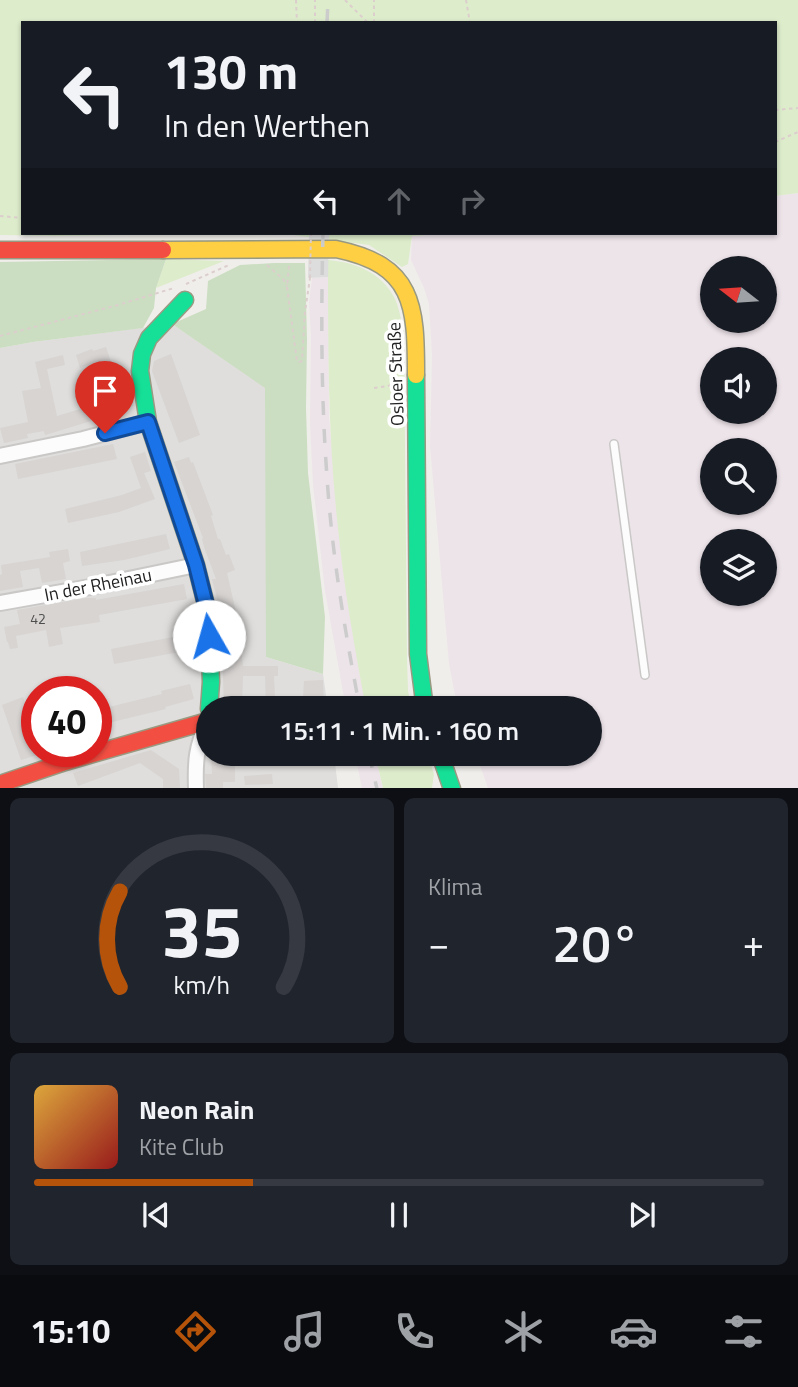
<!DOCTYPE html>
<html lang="de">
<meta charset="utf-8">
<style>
body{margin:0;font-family:"Titillium Web",sans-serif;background:#20242c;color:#f1f3f6;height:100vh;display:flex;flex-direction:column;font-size:26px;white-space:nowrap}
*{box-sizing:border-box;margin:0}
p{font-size:23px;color:#9ea1a6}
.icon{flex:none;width:38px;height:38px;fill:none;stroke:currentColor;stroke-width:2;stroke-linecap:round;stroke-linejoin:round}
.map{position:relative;height:788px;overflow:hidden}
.side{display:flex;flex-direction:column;gap:10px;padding:10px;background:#0d0f14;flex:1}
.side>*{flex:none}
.banner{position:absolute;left:21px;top:21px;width:756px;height:214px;border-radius:0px;box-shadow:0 2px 5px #0004;background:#171b24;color:#f1f3f6;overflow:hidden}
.needle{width:46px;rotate:287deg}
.fabs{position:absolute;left:700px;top:256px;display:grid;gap:14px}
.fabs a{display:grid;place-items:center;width:77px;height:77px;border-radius:50%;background:#171b24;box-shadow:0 2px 5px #0004;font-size:35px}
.speed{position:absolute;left:21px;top:676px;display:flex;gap:14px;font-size:35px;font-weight:700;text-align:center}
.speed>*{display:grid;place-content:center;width:91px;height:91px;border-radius:50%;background:#171b24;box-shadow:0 2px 5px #0004;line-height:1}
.speed .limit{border:10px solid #d22;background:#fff;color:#111}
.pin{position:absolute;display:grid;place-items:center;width:60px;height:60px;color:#fff;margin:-72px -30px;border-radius:50% 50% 50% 0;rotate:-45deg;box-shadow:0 0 7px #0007}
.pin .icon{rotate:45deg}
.me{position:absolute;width:77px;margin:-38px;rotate:353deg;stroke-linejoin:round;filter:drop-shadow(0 0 5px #0008)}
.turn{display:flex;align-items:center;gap:24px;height:147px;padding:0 28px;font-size:32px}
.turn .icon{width:91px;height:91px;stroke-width:2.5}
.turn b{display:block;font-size:49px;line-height:60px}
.lanes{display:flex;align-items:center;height:66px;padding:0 28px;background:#0003;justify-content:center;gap:35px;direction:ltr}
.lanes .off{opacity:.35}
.big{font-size:52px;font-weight:600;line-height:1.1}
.side .card{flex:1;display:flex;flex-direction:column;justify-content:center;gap:10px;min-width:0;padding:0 24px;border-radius:10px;background:#20242c}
.side .dial{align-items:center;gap:0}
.dial svg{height:182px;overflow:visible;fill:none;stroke:#363941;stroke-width:7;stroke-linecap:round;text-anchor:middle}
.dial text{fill:#f1f3f6;stroke:none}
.song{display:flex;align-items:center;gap:21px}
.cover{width:84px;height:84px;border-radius:10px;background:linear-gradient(135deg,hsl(40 70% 55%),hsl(0 70% 35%))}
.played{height:7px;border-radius:4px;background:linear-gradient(90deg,#b45309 30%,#363941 30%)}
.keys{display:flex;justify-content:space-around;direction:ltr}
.heat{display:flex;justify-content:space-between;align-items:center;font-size:38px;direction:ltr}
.side .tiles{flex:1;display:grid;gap:10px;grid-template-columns:1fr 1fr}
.card:last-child{grid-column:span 2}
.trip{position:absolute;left:196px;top:696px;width:406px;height:70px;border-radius:35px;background:#171b24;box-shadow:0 2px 5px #0004;font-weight:600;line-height:70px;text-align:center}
.dock{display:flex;height:112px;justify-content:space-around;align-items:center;background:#090b0e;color:#9ea1a6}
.dock .icon{width:49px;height:49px}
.dock .selected{color:#b45309}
.dock b{font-size:32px;color:#f1f3f6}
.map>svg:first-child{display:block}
</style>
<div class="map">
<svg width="798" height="789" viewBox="0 0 798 789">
<rect width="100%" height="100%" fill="#f0eeeb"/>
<path fill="#dfdedc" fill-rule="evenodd" d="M172,324L266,388V657L323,674L328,709H208V754H334L338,788L0,789V348L33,342ZM37,691H96V751H37Z"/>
<path fill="#ede4e9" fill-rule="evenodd" d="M798,193V788H488L478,760L474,754H590V709H465L467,703L455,695L449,664L430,446L432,356L429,304L424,288L411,260L412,236L455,233H775V196ZM712,268H765V320H712ZM712,359H765V411H712ZM712,450H765V502H712ZM712,541H765V593H712Z
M328,277L329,417L343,569L366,709H346L325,591L313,485L310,423L311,336L309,302L312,278Z
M355,754H375L383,788H362Z"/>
<path fill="#ddeccb" d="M0,0H798V193L775,196V23H23V233H270L54,236L0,235Z
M278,233H455L412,236L408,264L402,267L369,245Z
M166,259L224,261L156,288Z
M328,260C354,262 381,272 394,297C400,308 401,322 404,334L407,658L408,690L411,709H366C355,649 344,589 338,528C328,439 328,350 328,260Z
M375,754H427L434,774L432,788H383Z"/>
<path fill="#cbdec1" d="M166,259L156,288L154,308L143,328L33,342L0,348V262Z
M274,263H305L307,339L306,408L308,473L325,617L323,674L266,657L265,388L172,324L206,309L208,281L240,265Z"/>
<path fill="#dedddd" d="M309,233H329L328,277L308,278Z"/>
<path fill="#d7d4d2" d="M106,347L112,365L99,369L96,362L80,368L76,355L92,349L93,351Z
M171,354L200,435L179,443L152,371L154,361Z
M63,355L65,365L47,369L57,416L87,407L86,403L131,391L133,406L104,414L91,419V421L52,433L45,435L44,431L27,434L28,438L4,443L0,428L28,422L22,391L41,388L35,362Z
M113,444L117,459L18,479L15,464Z
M145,452L151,471L144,473L155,499L119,512L68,523L65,509L122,495L141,488L130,457Z
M189,457L191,463L193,462L213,515L211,516L218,539H220L226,555L229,554L235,570L227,573L236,612V626L221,627L220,610L212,579H216L204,547L202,539L203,538L174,462Z
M166,534L170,549L124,560L82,566L80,552Z
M68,549L70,561L63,563L66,579L42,583L39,568L20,571L23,587L0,591V575L2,574L1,565L50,557L49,552Z
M184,584L187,599L99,615L100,622L60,628L63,644L49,647L46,630L16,636L18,648L10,649L8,642H7L4,627L20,624L17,610L86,598H96V600Z
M194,633L196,649L114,664L111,649Z
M241,648L243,666H278V676H274L275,699L303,698L304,681L323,680L324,709H266L265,676H243L242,706L224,707L222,649Z
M190,684L194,699L165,707L166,709L108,723L105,708L162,694L161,691Z
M23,697L37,737V755L21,760L2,705Z
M151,750L179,769L180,788H163V779L140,763L78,786L73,773Z
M211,754H235V782H223V788H206L205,774H212Z
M272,774L273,784L245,785L244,776Z"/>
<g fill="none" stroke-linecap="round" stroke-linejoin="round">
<g stroke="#c9c8c7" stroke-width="10">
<path id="lane" d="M614,444L645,675"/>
</g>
<g stroke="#c9c8c7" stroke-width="18">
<path id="street" d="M0,456L83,439L148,422
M0,603L90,587L196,565
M196,789C195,761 196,747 208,721"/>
</g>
<g stroke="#999a82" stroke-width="19">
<path id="fast" d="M185,300L149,338L142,354L140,371L148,422L196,565L208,613L211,682L209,709
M416,375L418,654L425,709
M440,754L452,789"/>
</g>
<g stroke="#999a82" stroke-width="19">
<path id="slow" d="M163,250L336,249C414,265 416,305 416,375"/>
</g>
<g stroke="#999a82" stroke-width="19">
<path id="jam" d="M0,250H163
M0,784L65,762L208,721"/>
</g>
<path stroke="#dccecd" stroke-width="2" stroke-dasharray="3.5 3.5" stroke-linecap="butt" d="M296,0L297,23
M345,0L368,23
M466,0L470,23
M315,23V0
M374,23V0
M775,110L798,108
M775,142L798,132
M0,216L23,218
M267,265L283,279L287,286
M289,266L287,287L297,361L299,362L302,361L305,312L310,278
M186,284L229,265
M0,336L118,305L174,288
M374,388L400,384"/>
<use href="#lane" stroke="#fdfcfc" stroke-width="7"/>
<use href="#street" stroke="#fdfcfc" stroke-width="14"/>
<use href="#fast" stroke="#16e098" stroke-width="16"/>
<use href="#slow" stroke="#ffcf43" stroke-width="16"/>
<use href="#jam" stroke="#f24e42" stroke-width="16"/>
<path stroke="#ccc" stroke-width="3.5" stroke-dasharray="14 14" stroke-linecap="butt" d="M327,23L328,0
M323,233C321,314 321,396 327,477C332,555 345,632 360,709
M369,754L377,789"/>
<path stroke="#dccecd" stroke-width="2" stroke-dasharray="3.5 3.5" stroke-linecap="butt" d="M310,278L311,233"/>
</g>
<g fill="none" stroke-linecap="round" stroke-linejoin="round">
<g stroke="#114b97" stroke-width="18">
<path id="route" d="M105,433L148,422L196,565L208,613L209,636"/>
</g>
<use href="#route" stroke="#1a73e8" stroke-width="12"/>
</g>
<g text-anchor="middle" stroke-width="7" stroke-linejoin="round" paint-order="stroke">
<g font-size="14" fill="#4f4e4e">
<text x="38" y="624">42</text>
</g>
<g font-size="18" fill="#222" stroke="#fff">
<text transform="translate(396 374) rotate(-92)" y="6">Osloer Straße</text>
<text transform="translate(98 585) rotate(-11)" y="6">In der Rheinau</text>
</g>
</g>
</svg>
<div class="fabs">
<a><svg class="needle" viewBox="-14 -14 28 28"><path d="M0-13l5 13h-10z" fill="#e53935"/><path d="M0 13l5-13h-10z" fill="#9ea1a6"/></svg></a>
<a><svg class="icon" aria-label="sound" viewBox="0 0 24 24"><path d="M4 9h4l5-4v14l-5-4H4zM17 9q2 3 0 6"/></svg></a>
<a><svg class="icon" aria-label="search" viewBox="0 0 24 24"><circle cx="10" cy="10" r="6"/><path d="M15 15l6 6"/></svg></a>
<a><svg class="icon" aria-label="layers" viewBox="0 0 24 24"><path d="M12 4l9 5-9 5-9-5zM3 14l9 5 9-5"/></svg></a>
</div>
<div class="speed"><div class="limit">40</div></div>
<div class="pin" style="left:105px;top:433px;background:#d93025"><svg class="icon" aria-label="arrive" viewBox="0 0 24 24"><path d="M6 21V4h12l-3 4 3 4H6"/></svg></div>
<svg class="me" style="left:209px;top:636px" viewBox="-20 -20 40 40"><circle r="19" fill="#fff"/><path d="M0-13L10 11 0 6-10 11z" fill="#1a73e8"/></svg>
<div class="trip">15:11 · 1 Min. · 160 m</div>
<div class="banner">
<div class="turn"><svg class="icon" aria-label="left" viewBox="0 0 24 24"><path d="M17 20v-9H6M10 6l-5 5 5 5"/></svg><div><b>130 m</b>In den Werthen</div></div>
<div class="lanes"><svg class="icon" aria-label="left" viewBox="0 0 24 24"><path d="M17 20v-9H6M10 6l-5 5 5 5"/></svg><svg class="icon off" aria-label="ahead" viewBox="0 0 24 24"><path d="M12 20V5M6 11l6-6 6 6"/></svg><svg class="icon off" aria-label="right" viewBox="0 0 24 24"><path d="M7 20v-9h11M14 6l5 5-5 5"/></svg></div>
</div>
</div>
<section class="side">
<div class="tiles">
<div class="card dial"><svg viewBox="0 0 100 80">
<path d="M14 69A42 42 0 1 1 86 69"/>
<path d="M14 69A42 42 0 0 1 14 27" stroke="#b45309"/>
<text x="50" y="56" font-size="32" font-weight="700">35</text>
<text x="50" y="72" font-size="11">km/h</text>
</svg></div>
<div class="card"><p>Klima</p>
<div class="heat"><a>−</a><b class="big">20°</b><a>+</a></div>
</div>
<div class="card">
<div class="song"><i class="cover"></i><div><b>Neon Rain</b><p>Kite Club</p></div></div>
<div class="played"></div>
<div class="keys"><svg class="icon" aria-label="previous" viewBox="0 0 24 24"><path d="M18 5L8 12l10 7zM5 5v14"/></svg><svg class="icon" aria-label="pause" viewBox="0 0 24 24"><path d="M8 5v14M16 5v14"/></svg><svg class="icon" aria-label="next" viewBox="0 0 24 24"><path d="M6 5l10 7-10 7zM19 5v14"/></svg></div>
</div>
</div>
</section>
<nav class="dock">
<b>15:10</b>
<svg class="icon selected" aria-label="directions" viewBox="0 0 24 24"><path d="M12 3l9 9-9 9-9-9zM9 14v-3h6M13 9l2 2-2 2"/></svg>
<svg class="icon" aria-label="music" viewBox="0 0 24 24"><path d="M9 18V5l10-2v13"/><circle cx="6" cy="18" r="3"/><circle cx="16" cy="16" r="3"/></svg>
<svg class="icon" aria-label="phone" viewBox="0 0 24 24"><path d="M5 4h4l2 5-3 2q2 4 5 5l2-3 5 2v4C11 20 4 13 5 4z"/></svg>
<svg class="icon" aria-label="climate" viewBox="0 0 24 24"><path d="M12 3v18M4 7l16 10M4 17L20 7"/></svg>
<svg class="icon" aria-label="car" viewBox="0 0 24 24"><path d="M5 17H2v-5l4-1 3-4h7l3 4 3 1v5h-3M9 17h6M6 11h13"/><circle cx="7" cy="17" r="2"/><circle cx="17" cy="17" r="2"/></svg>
<svg class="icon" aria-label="filters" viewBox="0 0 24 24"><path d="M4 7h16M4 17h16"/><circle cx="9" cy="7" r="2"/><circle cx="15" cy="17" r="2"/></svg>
</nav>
